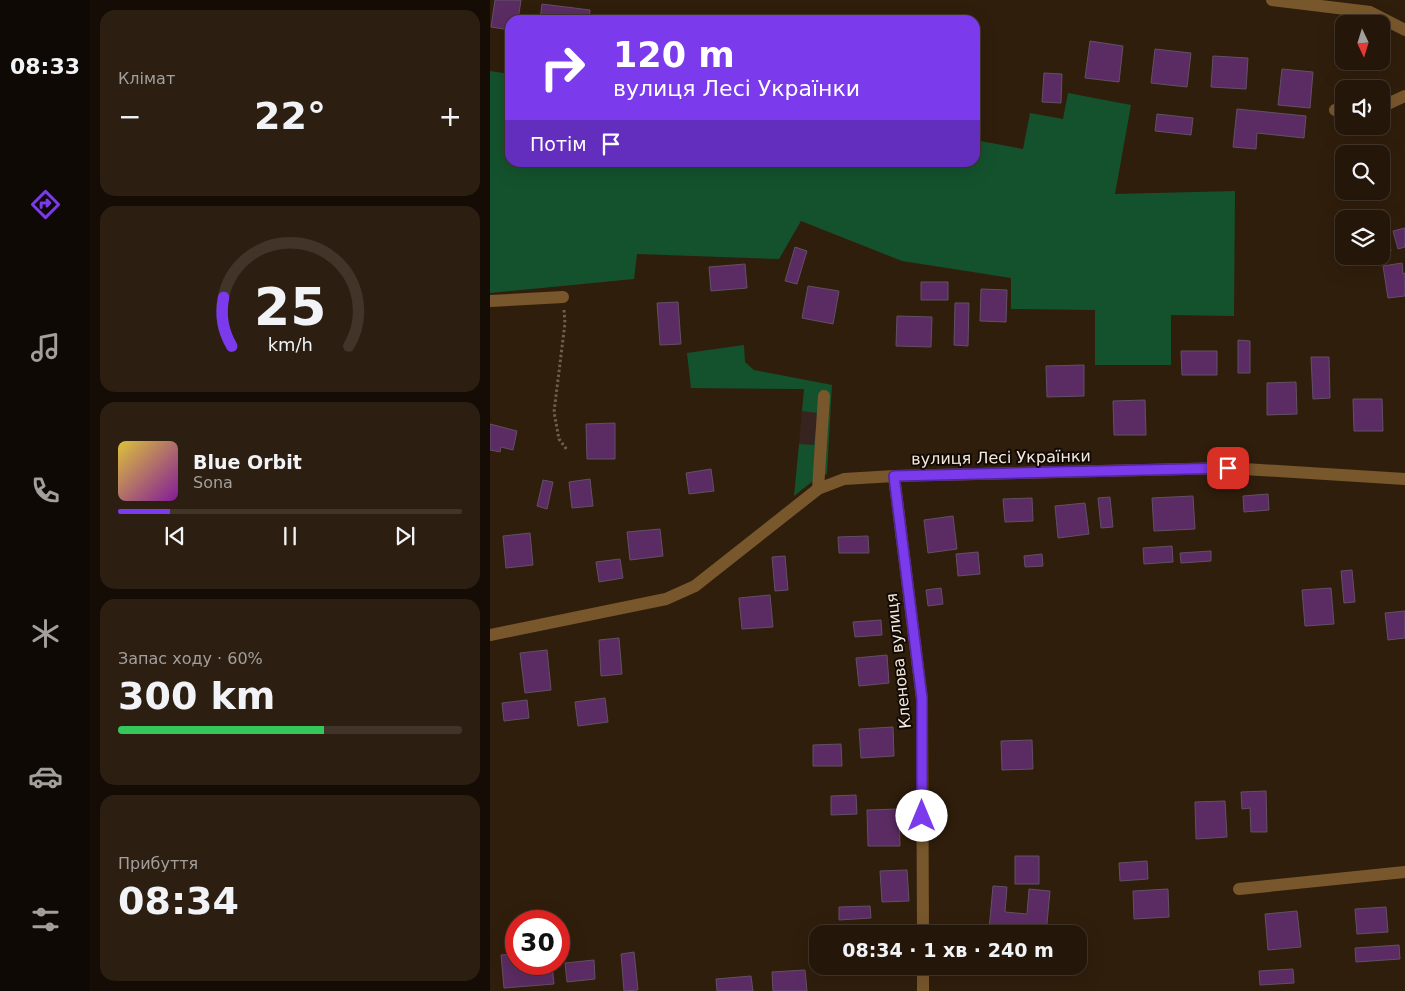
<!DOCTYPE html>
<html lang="uk">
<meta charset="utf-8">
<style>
body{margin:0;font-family:"DejaVu Sans",sans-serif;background:#2c1f12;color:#f1f3f6;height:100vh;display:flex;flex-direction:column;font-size:19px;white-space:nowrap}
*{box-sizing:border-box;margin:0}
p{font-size:16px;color:#a39f9c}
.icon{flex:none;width:28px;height:28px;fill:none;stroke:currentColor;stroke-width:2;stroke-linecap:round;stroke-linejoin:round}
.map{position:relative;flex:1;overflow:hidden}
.drawer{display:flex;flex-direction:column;gap:10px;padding:10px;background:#140c05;width:400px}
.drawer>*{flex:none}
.hud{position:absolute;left:15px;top:15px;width:475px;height:152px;border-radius:15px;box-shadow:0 5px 20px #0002,0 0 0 1px #41352a;background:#7c3aed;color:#fff;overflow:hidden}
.needle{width:32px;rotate:176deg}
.fabs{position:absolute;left:845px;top:15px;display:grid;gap:10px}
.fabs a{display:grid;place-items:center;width:55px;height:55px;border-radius:10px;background:#241609;box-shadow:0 5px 20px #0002,0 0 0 1px #41352a;font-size:25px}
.speed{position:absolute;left:15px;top:910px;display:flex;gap:10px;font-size:25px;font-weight:700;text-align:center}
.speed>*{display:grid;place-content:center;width:65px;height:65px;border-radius:50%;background:#241609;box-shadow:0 5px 20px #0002,0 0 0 1px #41352a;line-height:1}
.speed .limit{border:8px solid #d22;background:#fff;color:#111}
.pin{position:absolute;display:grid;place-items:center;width:42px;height:42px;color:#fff;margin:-21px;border-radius:10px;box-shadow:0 2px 8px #0006}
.me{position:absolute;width:55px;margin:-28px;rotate:0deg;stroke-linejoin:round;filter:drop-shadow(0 0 4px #0008)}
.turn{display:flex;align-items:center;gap:18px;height:105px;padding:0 25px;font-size:22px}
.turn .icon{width:65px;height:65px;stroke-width:2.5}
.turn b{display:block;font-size:35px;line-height:42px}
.then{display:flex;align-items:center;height:48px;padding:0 25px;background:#0003;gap:10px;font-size:19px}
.big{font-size:38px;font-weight:700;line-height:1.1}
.drawer .widget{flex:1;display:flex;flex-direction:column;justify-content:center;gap:8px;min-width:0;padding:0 18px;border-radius:15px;background:#2c1f12}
.drawer .dial{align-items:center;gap:0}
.dial svg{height:130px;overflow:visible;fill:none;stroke:#41352a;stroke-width:7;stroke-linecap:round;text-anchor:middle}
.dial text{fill:#f1f3f6;stroke:none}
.song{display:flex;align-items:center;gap:15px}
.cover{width:60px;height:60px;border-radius:8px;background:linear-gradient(135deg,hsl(50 70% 55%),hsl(290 70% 35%))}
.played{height:5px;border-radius:2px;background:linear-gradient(90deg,#7c3aed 15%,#41352a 15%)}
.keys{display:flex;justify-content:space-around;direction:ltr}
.heat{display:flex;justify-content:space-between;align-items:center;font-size:28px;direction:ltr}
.charge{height:8px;border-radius:4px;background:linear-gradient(90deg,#34c759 60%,#41352a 0)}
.trip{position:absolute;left:319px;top:925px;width:278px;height:50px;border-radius:15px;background:#241609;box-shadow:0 5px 20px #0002,0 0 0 1px #41352a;font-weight:700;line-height:50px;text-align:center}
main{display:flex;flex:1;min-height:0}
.menu{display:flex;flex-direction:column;width:90px;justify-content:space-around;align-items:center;background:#0e0904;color:#a39f9c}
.menu .icon{width:35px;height:35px}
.menu .active{color:#7c3aed}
.menu b{font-size:22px;color:#f1f3f6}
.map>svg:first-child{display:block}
</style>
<main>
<nav class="menu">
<b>08:33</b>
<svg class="icon active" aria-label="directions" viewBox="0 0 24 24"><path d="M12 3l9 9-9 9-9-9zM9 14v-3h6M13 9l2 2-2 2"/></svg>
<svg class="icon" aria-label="music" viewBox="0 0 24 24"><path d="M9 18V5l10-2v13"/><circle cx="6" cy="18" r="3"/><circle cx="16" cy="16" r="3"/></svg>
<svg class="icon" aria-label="phone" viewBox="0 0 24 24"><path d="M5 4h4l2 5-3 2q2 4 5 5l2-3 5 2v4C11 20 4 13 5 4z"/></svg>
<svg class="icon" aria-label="climate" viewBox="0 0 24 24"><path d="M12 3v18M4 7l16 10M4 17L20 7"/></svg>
<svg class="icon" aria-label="car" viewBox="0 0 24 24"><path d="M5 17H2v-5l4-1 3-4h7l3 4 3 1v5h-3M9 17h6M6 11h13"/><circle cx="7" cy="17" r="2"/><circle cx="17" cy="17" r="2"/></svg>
<svg class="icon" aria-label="filters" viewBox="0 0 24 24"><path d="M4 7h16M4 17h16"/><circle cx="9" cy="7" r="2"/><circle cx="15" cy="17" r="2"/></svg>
</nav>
<section class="drawer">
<div class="widget"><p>Клімат</p>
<div class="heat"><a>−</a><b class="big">22°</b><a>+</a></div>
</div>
<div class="widget dial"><svg viewBox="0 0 100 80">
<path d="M14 69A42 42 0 1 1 86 69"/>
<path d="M14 69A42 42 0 0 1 9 39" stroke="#7c3aed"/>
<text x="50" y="56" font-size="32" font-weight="700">25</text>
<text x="50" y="72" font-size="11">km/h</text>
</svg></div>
<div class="widget">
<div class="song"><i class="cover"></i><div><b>Blue Orbit</b><p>Sona</p></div></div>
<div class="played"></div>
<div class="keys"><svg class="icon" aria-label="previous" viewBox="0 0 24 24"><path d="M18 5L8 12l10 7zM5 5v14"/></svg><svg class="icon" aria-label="pause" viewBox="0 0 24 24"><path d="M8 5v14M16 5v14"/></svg><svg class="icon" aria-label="next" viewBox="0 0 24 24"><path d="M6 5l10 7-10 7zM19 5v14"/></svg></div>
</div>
<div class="widget"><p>Запас ходу · 60%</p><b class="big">300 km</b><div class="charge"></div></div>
<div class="widget"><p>Прибуття</p><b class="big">08:34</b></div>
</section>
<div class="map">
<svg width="915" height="991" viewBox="0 0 915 991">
<rect width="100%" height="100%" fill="#301e0c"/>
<path fill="#372420" d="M312,411L328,412L325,446L309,444Z"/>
<path fill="#14522d" d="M0,71L20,74V162H485V140L533,149L540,113L573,119L578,93L641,105L625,194L745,191L744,316L681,315V365H605V310L521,309V278L412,261L311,221L289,259L147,254L144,279L0,293Z
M254,345L255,362L264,370L342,385L337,474L328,477L304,496L309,444L324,445L328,413L312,411L314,389L201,388L197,353Z"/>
<path fill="#5b2c63" stroke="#625065" d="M5,0H31L28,20H20V30L1,27Z
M52,4L100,10L99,20H50Z
M134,16L163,19V20H133Z
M600,41L633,46L629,82L595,78Z
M665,49L701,53L697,87L661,83Z
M723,56L758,58L756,89L721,87Z
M792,69L823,72L820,108L788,105Z
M554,73L572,74L571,103L552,102Z
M747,109L816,116L814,138L767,133L766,149L743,147Z
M667,114L703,118L701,135L665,131Z
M894,210L901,251L891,252V219H878L877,213Z
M915,228V247L908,249L903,231Z
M305,247L317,251L307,284L295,281Z
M912,263L913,274L915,273V296L898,298L893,266Z
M255,264L257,288L221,291L219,267Z
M431,282H458V300H431Z
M318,286L349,291L343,324L312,318Z
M491,289L517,290L516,322L490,321Z
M188,302L191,344L170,345L167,303Z
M465,303H479L478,346L464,345Z
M407,316L442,317L441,347L406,346Z
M748,340L760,341V373H748Z
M691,351H727V375H692Z
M821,357H839L840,398L823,399Z
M594,365V396L557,397L556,366Z
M806,382L807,414L777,415V383Z
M863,399H892L893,431H864Z
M655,400L656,435H624L623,401Z
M125,423V459H97L96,424Z
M0,424L27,431L23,450L11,447L10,452L0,450Z
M221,469L224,491L199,494L196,473Z
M100,479L103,506L82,508L79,482Z
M53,480L63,482L57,509L47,506Z
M778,494L779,510L754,512L753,496Z
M703,496L705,529L664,531L662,498Z
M620,497L623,527L611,528L608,498Z
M542,498L543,521L515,522L513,499Z
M595,503L599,534L568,538L565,506Z
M463,516L467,549L438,553L434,520Z
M170,529L173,556L140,560L137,532Z
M40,533L43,565L16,568L13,536Z
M378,536L379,553H349L348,537Z
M682,546L683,562L654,564L653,548Z
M721,551V561L691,563L690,553Z
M488,552L490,574L468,576L466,554Z
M552,554L553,566L535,567L534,556Z
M295,556L298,590L285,591L282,557Z
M130,559L133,578L109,582L106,562Z
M862,570L865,602L854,603L851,571Z
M451,588L453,604L438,606L436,590Z
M841,588L844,624L815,626L812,590Z
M280,595L283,627L252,629L249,598Z
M915,611V638L898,640L895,613Z
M391,620L392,635L365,637L363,622Z
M129,638L132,674L111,676L109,640Z
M57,650L61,690L35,693L30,653Z
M397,655L399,683L369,686L366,658Z
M115,698L118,722L88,726L85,702Z
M37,700L39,718L14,721L12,703Z
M403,727L404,756L371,758L369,729Z
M542,740L543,769L512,770L511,741Z
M351,744L352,766H323V745Z
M776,791L777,832H761L760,808L752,809L751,792Z
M366,795L367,814L341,815V796Z
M735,801L737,837L706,839L705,802Z
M409,809L410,846H378L377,810Z
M525,856H549V884H525Z
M657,861L658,879L630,881L629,863Z
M417,870L419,901L392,902L390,871Z
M503,886L517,887L515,912L537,914L539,889L560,891L556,934L499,930Z
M678,889L679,917L644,919L643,891Z
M380,906L381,918L349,920V907Z
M896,907L898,932L867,934L865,909Z
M807,911L811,947L778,950L775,914Z
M909,945L910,959L866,962L865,948Z
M144,952L148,990L134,991L131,954Z
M26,954V964H62L64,984L14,988L11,955Z
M104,960L105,979L77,982L75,963Z
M803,969L804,983L770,985L769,971Z
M315,970L317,991H283L282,972Z
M261,976L263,991H227L226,979Z"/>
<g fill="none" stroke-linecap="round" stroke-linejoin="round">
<path stroke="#6e5e4e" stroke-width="3" stroke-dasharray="2.5 2.5" stroke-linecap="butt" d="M74,310L75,323L64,412L69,439L77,450"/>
<path stroke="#79572c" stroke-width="12" d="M782,0L880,12L915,30
M891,107L915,96
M845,110L854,111
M0,301L73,297
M404,476L432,699L433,934
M328,489L334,396
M0,635L176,599L205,586L328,489L354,479L404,476L738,468L915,479
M749,889L915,872
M433,966V991"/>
</g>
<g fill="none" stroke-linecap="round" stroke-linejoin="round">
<g stroke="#51269a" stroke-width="12">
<path id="route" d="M432,816V699L404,476L738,468"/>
</g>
<use href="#route" stroke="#7c3aed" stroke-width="9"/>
</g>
<g text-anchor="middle" stroke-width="4" stroke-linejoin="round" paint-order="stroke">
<g font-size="16" fill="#f5e9de" stroke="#120a04">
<text transform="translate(511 457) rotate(-1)" y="6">вулиця Лесі Українки</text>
<text transform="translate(408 661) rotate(-96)" y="6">Кленова вулиця</text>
</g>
</g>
</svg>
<div class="fabs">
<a><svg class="needle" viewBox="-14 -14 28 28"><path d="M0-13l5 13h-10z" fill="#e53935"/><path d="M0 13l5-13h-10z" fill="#a39f9c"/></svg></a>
<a><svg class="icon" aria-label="sound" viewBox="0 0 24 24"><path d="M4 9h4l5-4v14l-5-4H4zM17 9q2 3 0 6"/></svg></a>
<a><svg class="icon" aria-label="search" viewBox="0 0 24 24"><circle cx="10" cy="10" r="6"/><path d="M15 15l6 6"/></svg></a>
<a><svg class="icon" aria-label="layers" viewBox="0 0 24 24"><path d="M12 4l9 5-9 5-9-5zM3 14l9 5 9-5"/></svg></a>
</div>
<div class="speed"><div class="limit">30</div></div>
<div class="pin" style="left:738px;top:468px;background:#d93025"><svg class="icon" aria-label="arrive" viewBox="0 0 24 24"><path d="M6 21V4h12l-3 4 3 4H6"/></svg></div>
<svg class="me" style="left:432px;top:816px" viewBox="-20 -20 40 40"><circle r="19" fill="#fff"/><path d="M0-13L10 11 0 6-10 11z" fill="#7c3aed"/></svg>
<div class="trip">08:34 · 1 хв · 240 m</div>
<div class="hud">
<div class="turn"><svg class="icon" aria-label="right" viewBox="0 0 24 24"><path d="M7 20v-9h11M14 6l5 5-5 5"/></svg><div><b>120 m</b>вулиця Лесі Українки</div></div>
<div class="then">Потім<svg class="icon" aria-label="arrive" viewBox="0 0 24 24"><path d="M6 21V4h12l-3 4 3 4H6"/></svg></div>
</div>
</div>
</main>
